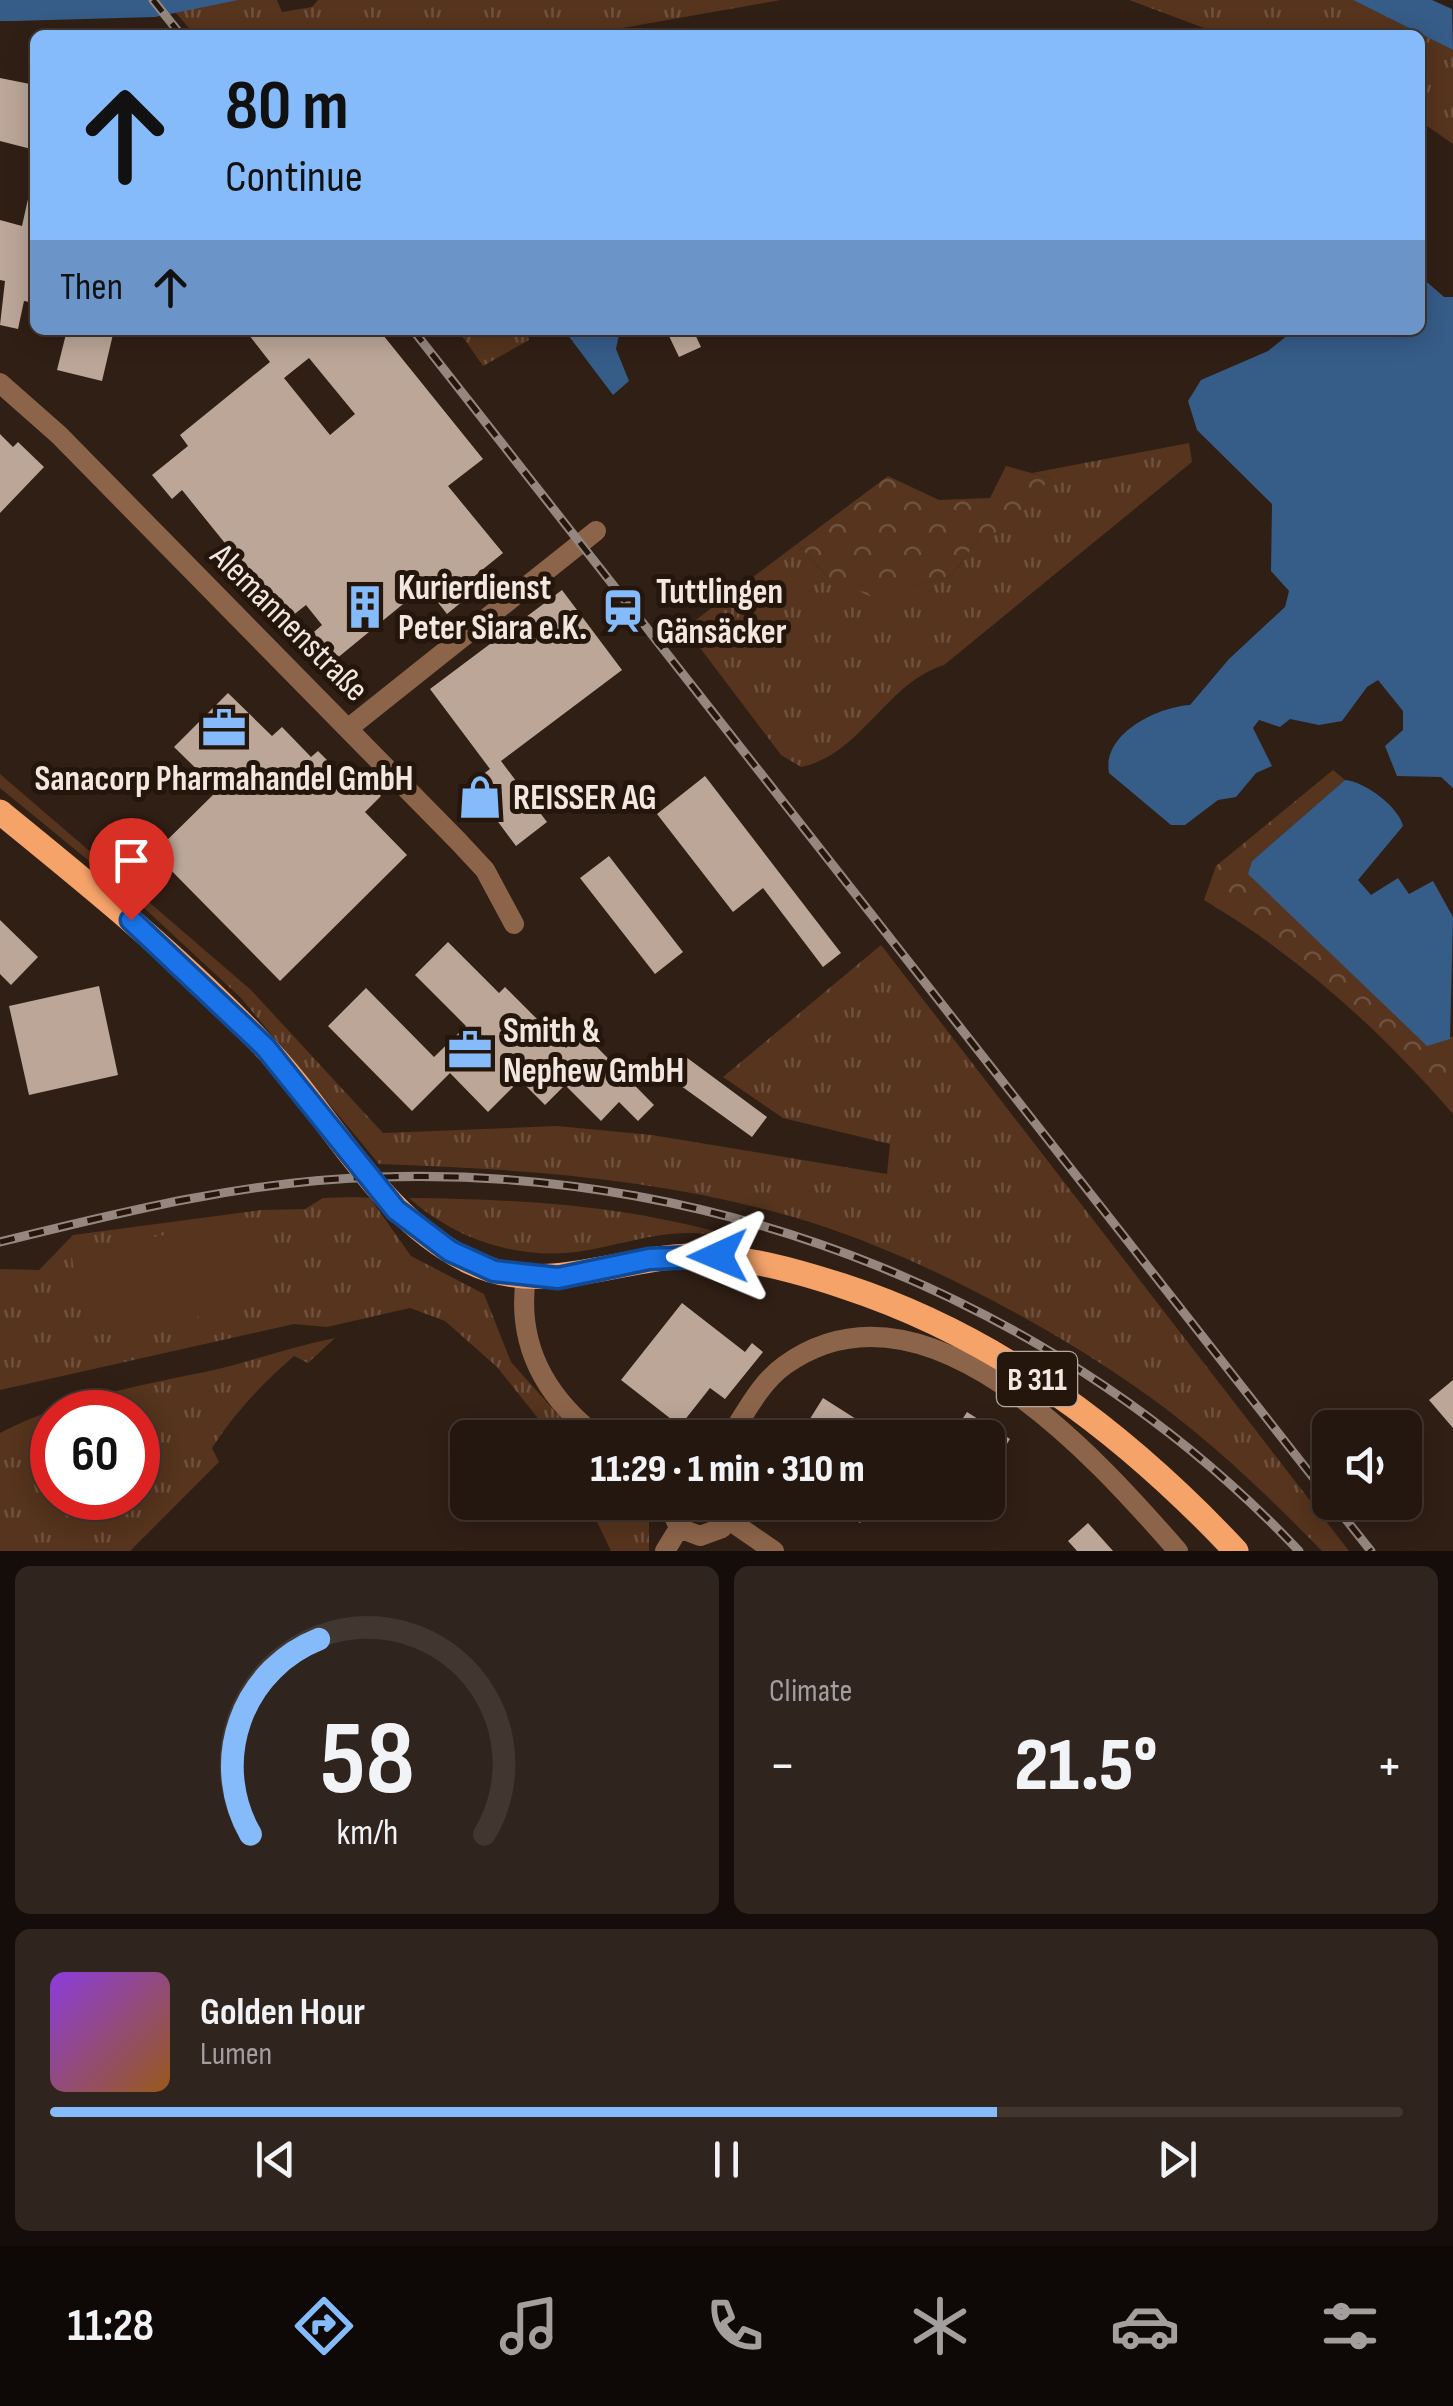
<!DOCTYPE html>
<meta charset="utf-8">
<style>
body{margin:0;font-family:"Sofia Sans Condensed",sans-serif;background:#30241e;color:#f1f3f6;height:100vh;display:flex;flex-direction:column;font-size:38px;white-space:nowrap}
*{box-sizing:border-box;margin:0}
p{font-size:32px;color:#a39f9f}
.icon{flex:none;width:55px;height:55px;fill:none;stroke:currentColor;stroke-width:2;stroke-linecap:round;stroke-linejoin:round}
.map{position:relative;height:1551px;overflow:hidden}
.sheet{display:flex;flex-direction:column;gap:15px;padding:15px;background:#140d09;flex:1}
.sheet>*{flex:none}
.banner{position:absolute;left:30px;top:30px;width:1395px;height:305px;border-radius:15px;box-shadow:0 5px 25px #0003,0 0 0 2px #413630;background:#86bbfb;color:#111;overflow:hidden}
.fabs{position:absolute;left:1312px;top:1410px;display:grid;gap:20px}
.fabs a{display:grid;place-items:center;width:110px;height:110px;border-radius:15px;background:#241710;box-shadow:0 5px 25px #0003,0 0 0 2px #413630;font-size:50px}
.speed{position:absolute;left:30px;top:1390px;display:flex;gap:20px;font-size:50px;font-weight:700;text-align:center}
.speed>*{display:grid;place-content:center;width:130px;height:130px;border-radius:50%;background:#241710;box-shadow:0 5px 25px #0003,0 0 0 2px #413630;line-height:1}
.speed .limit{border:15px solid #d22;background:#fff;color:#111}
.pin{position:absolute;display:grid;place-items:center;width:85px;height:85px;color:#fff;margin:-102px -42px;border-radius:50% 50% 50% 0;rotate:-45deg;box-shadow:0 0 10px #0007}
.pin .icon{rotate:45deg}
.me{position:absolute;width:110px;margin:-55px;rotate:269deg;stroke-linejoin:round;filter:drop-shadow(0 0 8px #0008)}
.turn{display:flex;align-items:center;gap:35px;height:210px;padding:0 30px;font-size:45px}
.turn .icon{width:130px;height:130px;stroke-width:2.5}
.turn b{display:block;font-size:70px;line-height:85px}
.then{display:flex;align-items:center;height:95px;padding:0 30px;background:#0003;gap:20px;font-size:38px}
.big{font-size:75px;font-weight:800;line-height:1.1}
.sheet .widget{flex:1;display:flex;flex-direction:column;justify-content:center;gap:15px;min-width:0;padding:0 35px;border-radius:15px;background:#30241e}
.sheet .dial{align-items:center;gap:0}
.dial svg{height:260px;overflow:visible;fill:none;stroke:#413630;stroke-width:7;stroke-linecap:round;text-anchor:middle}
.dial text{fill:#f1f3f6;stroke:none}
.song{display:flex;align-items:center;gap:30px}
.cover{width:120px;height:120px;border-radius:15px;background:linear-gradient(135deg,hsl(270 70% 55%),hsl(30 70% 35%))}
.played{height:10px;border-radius:5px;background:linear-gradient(90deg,#86bbfb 70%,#413630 70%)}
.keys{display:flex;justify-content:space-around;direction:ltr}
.heat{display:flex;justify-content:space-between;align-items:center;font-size:55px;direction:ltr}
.sheet .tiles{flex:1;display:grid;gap:15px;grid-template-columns:1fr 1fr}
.widget:last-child{grid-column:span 2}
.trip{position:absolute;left:450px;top:1420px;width:555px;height:100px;border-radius:15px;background:#241710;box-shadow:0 5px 25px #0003,0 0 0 2px #413630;font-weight:800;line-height:100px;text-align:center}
.tab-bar{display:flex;height:160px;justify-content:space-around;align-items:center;background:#0e0906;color:#a39f9f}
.tab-bar .icon{width:70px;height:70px}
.tab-bar .active{color:#86bbfb}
.tab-bar b{font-size:45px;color:#f1f3f6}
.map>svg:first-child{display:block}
</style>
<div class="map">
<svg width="1453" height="1551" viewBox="0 0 1453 1551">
<defs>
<pattern id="grass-tufts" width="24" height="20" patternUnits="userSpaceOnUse" patternTransform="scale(2.5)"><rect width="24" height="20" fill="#56341d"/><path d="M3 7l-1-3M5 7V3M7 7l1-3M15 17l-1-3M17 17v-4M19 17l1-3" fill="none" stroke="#6f513e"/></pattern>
<pattern id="forest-crowns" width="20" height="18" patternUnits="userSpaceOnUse" patternTransform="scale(2.5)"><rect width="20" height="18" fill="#56341d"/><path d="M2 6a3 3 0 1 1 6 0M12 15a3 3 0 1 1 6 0" fill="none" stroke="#6f513e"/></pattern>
</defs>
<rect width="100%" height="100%" fill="#301f15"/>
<path fill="url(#grass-tufts)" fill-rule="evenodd" d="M239,0H277L282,12L312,7L318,0H781L611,30L613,35H195L175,12Z
M1129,0H1353L1453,50V144L1420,121V35H1223Z
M458,330H526L529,340L483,366Z
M1189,443L1192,462L944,665C886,683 861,755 801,767L781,755L685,628L797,544L827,576L901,590L952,575L978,540L1050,478L1032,473Z
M0,774L251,990L383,1133L557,1126L652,1135L887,1174L890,1144L783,1118L723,1077L881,945L1349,1551H1322C1280,1508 1236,1465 1189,1427C1092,1348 938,1264 819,1225C677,1179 526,1169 379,1164L241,998L127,892L0,788Z
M355,1197L370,1198L411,1256L484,1294L511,1362L578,1437H553L497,1367L445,1321L410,1308L327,1327L294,1324L0,1390V1269L39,1270L73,1235L261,1210L305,1209L323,1198Z
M409,1198C529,1199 634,1206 750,1241C730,1238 708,1233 688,1233C647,1233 606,1250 566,1253C508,1257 452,1236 409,1198Z
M335,1338L308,1363L294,1356C262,1384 235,1412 212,1448L219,1462L130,1551H0V1433C64,1400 130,1387 200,1373C245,1364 289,1347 335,1338ZM52,1412H138V1498H52Z
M588,1503H649V1551H611Z"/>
<path fill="url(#forest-crowns)" d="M1006,466L1050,478L1006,532L978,540L952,575L902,590L897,609L827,576L797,544L888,476L939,500L990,498Z
M1333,770L1345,780L1252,861L1427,1045L1453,1036V1114C1380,1030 1300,957 1204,900L1216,866Z"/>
<path fill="#56341d" d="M258,1218L274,1303L86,1337L71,1252Z"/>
<path fill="#365c88" d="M0,0H239L155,17L15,21H0Z
M1353,0H1432L1452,9L1453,50Z
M1420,276L1444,297H1453V788L1441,777L1397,776L1385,746L1403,730V711L1378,680L1367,687L1342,721L1319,725L1290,719L1280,727L1259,720L1253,728L1272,766L1256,773L1236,797L1218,800L1185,825H1171L1109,773C1102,734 1157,707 1190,705L1229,659L1285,607L1289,591L1271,571L1272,504L1197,430L1188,401L1201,380L1268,351L1294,330H1420Z
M564,330H620L616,349L629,381L613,395Z
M1345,780C1364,781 1399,807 1403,826L1358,880L1371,895L1398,878L1409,894L1433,881L1453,917L1450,1039L1427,1046L1248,874L1252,861Z"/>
<path fill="#bba698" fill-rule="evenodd" d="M0,78L35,85V150L0,141Z
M30,190L35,191V303L24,301L18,329L0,325L5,281L0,280V220L22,226Z
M67,330H114L102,381L57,370Z
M245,330H379L483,459L448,486L503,553L466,583L474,592L447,614L425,586L330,664L308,637L322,625L306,605L287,620L182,490L172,499L152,475L188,446L180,435L270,362ZM309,358L355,414L330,435L284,378Z
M682,330H693L701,347L679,357L669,336Z
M0,434L13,447L18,442L44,467L0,513Z
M562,590L622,670L501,761L547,822L516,846L470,784L490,769L430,689Z
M228,693L272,736L282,727L311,757L318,751L340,773L349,763L381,796L365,812L407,855L280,981L154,853L218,790L174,747Z
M705,776L841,953L823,967L763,888L733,912L657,814Z
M609,856L683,952L655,974L580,878Z
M0,920L38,957L11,985L0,974Z
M448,942L499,993L505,987L566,1048L582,1032L654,1105L638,1121L619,1102L601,1121L565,1085L545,1105L520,1080L488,1112L450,1073L412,1111L328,1026L366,988L434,1057L466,1026L415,975Z
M99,986L118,1075L29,1095L9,1006Z
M686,1057L767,1117L752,1137L670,1078Z
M682,1303L745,1352L752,1343L763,1352L725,1399L710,1388L680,1426L621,1380Z
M1453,1380V1428L1429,1400Z
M823,1398L886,1438H798Z
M967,1412L1010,1439L988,1474V1438H950Z
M829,1502H873L860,1523Z
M1088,1523L1113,1551H1077L1068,1541Z"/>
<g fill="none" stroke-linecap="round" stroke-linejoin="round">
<path stroke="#8c6449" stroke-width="20" d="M0,383L59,435L458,841L485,870L514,924
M350,727L596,531
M526,1277C516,1345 545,1397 599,1438
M729,1438C746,1412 760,1383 785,1365C925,1265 1095,1456 1178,1551
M668,1502L679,1528L700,1536L722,1528L733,1502
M729,1520L774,1551
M665,1551L679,1528"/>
<path stroke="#f6a36a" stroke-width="25" d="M0,812C91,886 181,959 262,1044C333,1117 376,1216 470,1262C545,1298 618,1256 695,1256C747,1257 794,1270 843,1286C999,1337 1125,1433 1236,1551"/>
<g stroke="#95877f" stroke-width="9">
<path id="rail" d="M153,0L181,35
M413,330L1330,1499
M0,1242C125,1211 251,1180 380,1177C721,1166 1064,1302 1299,1551
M1332,1502L1371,1551"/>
</g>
<use href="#rail" stroke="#25160c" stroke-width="5" stroke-dasharray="15" stroke-linecap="butt"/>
</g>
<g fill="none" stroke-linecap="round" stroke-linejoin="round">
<g stroke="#114b97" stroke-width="25">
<path id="route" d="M131,920L265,1047L396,1210L450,1251L494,1271L558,1278L649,1259L718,1256"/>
</g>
<use href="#route" stroke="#1a73e8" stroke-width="18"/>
</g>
<defs>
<g id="building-bare" transform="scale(3.45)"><path d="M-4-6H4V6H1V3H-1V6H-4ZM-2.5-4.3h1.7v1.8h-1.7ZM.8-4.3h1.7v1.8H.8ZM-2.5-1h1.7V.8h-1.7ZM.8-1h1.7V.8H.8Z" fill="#86bbfb" stroke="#25160c" stroke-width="2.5" paint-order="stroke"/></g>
<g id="station-bare" transform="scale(3.45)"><path d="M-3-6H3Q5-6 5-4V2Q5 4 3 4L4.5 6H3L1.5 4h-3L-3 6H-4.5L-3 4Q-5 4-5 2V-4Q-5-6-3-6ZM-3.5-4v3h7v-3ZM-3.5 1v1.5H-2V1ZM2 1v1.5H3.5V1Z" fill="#86bbfb" stroke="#25160c" stroke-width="2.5" paint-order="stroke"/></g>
<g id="office-bare" transform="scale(3.45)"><path d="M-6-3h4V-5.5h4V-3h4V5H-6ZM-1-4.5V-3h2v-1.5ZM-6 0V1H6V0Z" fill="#86bbfb" stroke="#25160c" stroke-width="2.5" paint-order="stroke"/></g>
<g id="shop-bare" transform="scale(3.45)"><path d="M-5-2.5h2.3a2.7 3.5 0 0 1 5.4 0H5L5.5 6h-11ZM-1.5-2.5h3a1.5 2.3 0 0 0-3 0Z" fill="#86bbfb" stroke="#25160c" stroke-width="2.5" paint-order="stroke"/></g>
</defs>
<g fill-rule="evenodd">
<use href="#building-bare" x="365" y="607"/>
<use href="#station-bare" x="623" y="611"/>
<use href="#office-bare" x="224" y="728"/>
<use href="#shop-bare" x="480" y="797"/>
<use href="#office-bare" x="470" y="1050"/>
</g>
<g text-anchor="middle" stroke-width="10" stroke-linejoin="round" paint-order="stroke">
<rect fill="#25160c" stroke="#b5a9a1" stroke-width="2.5" x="997" y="1352" width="80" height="54" rx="8"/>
<g font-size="32" font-weight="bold" fill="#f3e8e1">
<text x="1037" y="1390">B 311</text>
</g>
<g font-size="35" font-weight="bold" fill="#f3e8e1" stroke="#25160c" text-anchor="start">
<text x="398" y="599">Kurierdienst<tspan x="398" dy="40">Peter Siara e.K.</tspan></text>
<text x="656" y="603">Tuttlingen<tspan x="656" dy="40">Gänsäcker</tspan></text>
<text x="224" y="790" text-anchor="middle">Sanacorp Pharmahandel GmbH</text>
<text x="513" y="809">REISSER AG</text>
<text x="503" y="1042">Smith &amp;<tspan x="503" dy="40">Nephew GmbH</tspan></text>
</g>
<g font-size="35" fill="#f3e8e1" stroke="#25160c">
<text transform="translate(290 622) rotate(45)" y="12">Alemannenstraße</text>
</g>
</g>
</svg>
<div class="fabs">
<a><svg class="icon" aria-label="sound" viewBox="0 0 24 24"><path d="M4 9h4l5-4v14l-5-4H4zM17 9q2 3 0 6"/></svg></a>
</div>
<div class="speed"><div class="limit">60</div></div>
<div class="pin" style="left:131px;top:920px;background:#d93025"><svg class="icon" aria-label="arrive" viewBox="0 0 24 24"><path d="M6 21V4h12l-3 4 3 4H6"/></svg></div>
<svg class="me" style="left:718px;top:1256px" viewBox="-20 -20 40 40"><path d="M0-17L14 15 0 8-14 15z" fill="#1a73e8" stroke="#fff" stroke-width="4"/></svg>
<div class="trip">11:29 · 1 min · 310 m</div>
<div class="banner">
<div class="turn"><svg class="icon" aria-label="ahead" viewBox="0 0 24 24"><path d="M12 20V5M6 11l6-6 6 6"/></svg><div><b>80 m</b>Continue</div></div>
<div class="then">Then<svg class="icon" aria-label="ahead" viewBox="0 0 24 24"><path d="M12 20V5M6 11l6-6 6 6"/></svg></div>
</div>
</div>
<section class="sheet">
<div class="tiles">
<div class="widget dial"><svg viewBox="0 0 100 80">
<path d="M14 69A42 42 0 1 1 86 69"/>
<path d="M14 69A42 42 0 0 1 35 9" stroke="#86bbfb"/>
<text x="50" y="56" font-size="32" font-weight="700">58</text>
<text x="50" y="72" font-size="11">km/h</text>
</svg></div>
<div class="widget"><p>Climate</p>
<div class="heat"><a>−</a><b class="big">21.5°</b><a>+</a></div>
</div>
<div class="widget">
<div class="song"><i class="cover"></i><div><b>Golden Hour</b><p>Lumen</p></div></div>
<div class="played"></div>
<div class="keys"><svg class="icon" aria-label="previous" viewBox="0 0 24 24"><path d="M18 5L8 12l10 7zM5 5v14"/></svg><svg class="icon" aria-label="pause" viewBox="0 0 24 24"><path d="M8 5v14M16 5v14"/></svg><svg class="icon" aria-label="next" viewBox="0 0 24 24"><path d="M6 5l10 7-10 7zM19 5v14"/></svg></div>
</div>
</div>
</section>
<nav class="tab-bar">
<b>11:28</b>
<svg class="icon active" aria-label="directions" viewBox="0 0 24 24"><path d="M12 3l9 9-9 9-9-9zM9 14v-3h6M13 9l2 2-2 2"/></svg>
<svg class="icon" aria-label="music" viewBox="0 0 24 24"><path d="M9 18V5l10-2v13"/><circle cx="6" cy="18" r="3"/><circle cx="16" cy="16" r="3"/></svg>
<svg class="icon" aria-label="phone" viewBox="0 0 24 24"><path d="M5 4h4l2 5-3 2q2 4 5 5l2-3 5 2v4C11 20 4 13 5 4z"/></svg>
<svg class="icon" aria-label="climate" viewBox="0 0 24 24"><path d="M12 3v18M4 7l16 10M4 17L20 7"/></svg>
<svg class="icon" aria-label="car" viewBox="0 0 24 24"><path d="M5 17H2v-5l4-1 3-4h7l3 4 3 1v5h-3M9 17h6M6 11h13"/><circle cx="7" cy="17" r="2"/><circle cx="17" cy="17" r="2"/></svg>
<svg class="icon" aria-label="filters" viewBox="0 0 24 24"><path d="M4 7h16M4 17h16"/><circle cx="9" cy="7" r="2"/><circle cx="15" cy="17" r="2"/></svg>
</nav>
